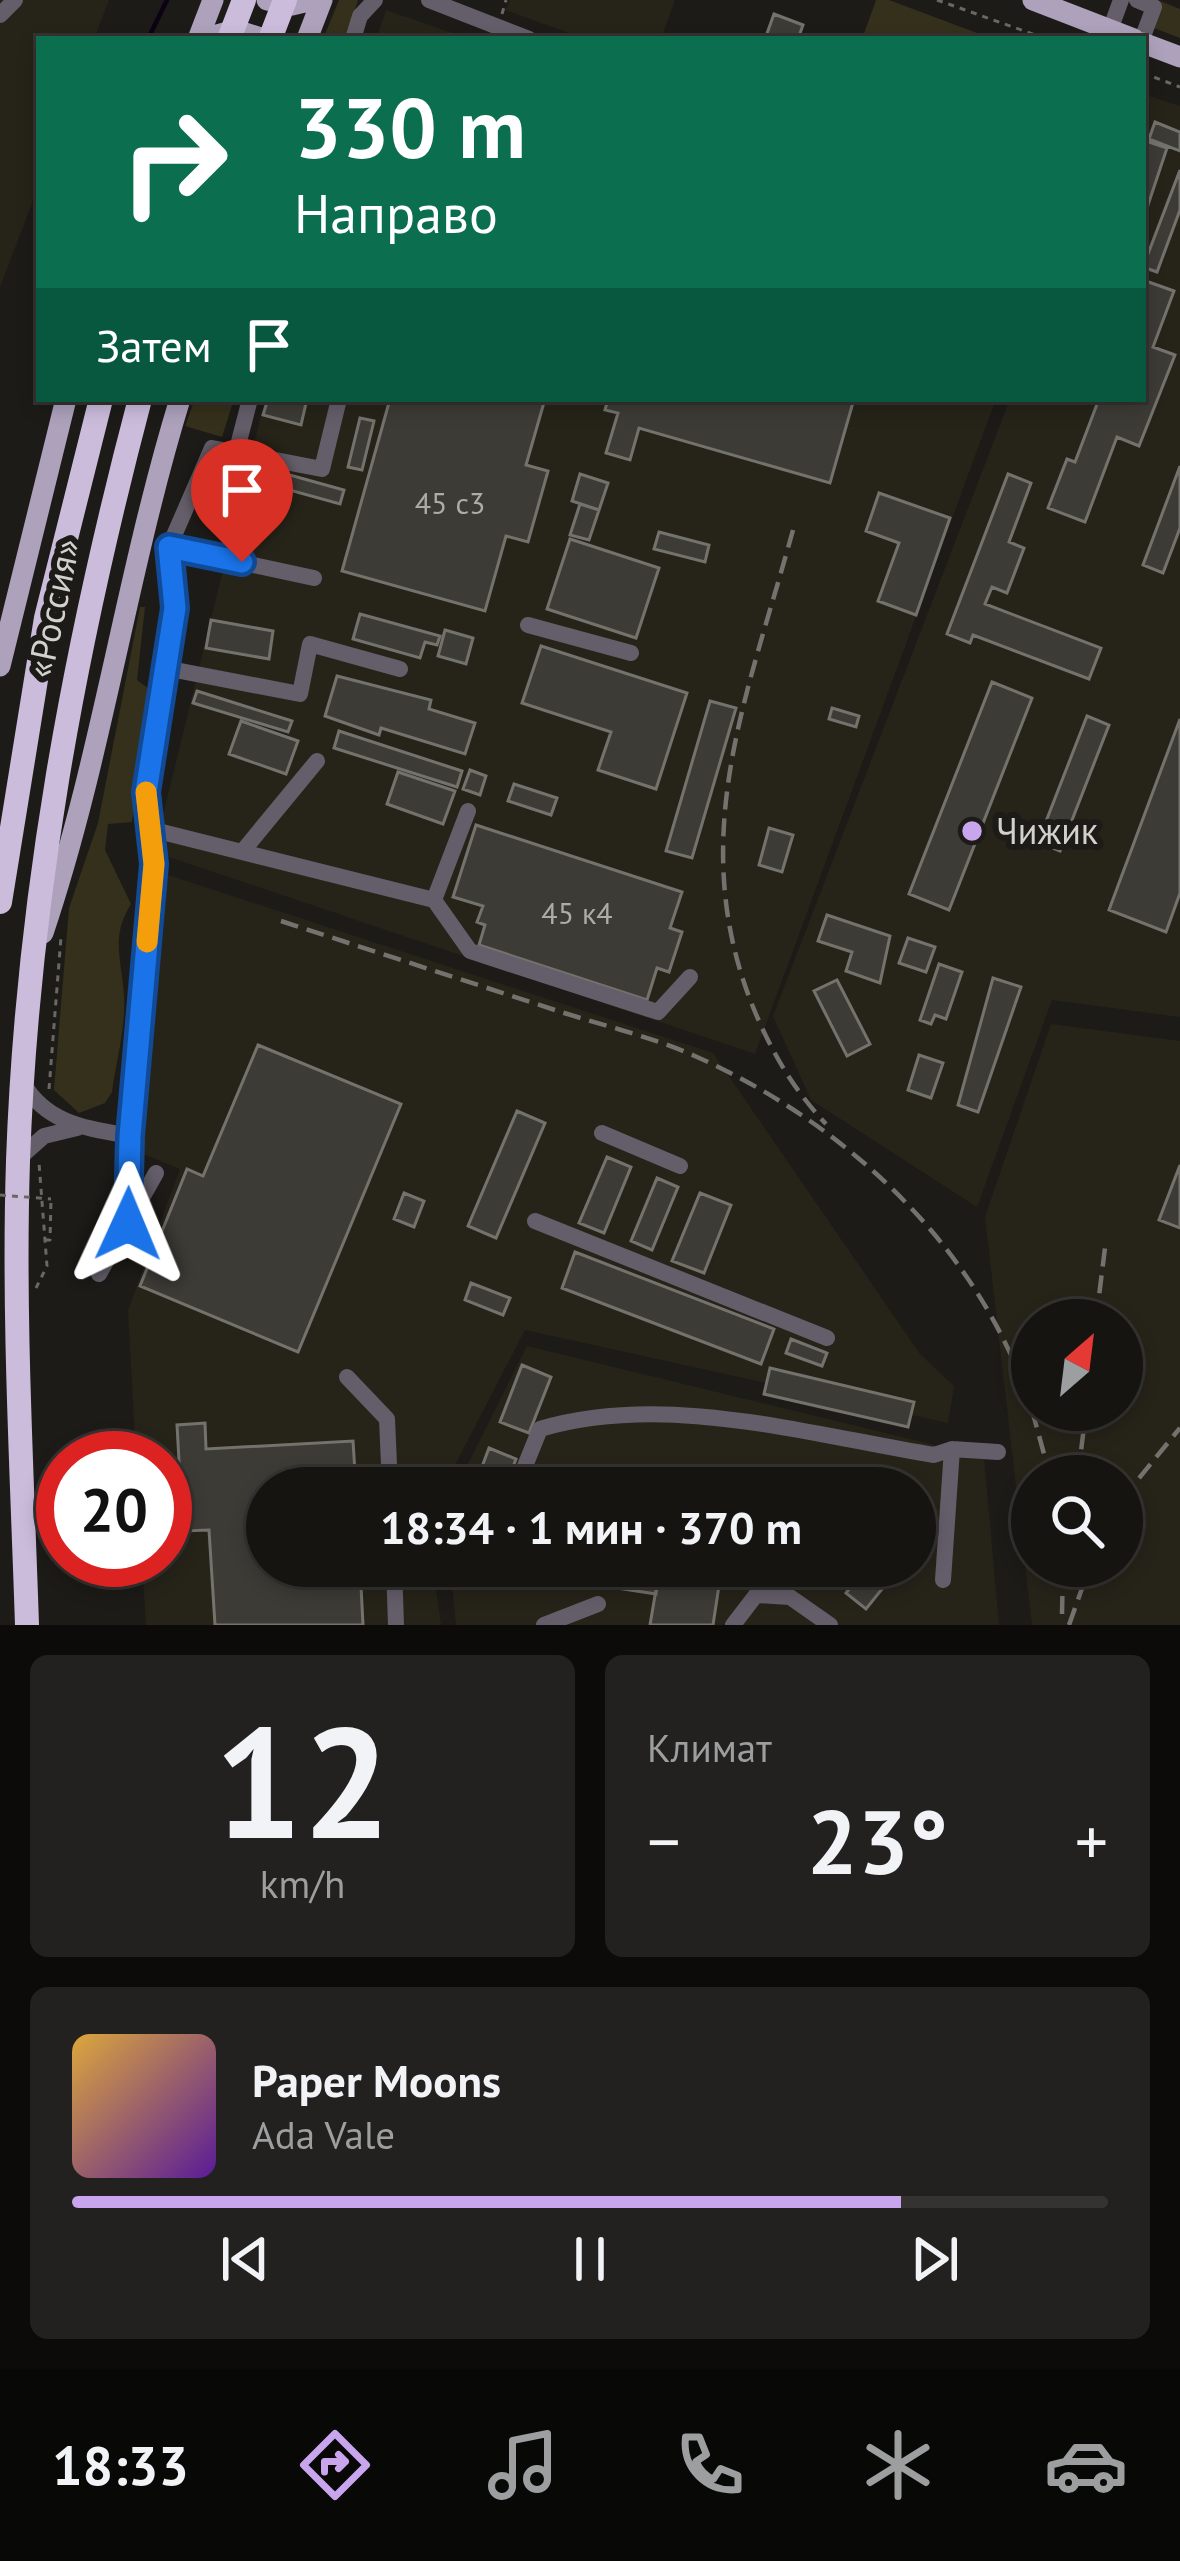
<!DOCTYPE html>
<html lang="ru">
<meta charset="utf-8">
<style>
body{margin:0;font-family:"PT Sans",sans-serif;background:#22211f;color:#f1f3f6;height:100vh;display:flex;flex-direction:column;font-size:45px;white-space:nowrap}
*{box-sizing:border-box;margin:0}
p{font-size:39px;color:#9d9e9f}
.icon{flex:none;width:66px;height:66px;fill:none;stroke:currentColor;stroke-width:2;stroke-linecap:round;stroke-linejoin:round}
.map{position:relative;height:1625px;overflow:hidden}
.panel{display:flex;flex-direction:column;gap:30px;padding:30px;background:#0c0b09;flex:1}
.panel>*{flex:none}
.top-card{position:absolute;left:36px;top:36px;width:1110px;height:366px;border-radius:0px;box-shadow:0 6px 18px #0003,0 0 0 3px #343331;background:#0b6e4f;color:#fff;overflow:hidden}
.needle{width:78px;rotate:28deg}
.fabs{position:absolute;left:1011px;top:1299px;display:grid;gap:24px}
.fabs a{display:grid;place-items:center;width:132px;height:132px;border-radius:50%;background:#151411;box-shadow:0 6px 18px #0003,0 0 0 3px #343331;font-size:60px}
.speed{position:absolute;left:36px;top:1431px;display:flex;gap:24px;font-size:60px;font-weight:700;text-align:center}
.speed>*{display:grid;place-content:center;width:156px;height:156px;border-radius:50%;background:#151411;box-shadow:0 6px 18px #0003,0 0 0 3px #343331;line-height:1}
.speed .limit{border:18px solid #d22;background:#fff;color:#111}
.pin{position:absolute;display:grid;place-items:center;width:102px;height:102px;color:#fff;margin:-123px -51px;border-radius:50% 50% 50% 0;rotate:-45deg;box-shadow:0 0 12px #0007}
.pin .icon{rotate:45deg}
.me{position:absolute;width:132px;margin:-66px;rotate:1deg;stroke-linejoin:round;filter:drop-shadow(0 0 9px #0008)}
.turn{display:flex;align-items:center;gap:42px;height:252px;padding:0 60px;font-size:54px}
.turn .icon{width:156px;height:156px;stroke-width:2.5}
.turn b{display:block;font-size:84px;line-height:102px}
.then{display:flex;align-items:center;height:114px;padding:0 60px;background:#0003;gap:24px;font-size:45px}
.big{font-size:90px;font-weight:800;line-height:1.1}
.panel .tile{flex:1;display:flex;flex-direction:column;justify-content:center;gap:18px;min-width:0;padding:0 42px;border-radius:18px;background:#22211f}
.panel .dial{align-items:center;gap:0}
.dial b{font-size:156px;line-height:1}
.song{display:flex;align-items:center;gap:36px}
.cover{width:144px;height:144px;border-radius:18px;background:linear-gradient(135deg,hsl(40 70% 55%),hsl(270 70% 35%))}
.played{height:12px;border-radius:6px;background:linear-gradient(90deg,#c9a5ee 80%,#343331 80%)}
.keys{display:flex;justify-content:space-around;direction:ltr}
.heat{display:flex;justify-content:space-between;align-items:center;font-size:66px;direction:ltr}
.panel .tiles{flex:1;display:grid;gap:30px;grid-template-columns:1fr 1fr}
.tile:last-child{grid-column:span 2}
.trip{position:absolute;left:246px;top:1467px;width:690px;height:120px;border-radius:60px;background:#151411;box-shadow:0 6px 18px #0003,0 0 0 3px #343331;font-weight:800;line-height:120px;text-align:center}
.dock{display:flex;height:192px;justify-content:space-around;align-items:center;background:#080807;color:#9d9e9f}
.dock .icon{width:84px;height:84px}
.dock .selected{color:#c9a5ee}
.dock b{font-size:54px;color:#f1f3f6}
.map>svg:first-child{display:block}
</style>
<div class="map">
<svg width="1180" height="1625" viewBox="0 0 1180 1625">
<rect width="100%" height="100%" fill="#1c1b17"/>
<path fill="#262419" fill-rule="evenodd" d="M0,0H109L94,39H39V185L0,287Z
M510,0H675L661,39H585L506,10Z
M386,10L469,39H376Z
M1143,94L1180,106V1017L1052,1000L977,1207L811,1100L773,1016L1010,399H1143Z
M265,399H996L755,1054L154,852Z
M168,875L713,1053L920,1354L954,1386L948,1423L525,1330L443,1488H267V1566H433L441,1625H146L142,1560H165V1458H136L128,1310L180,1169L143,1154Z
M1051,1024L1180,1041V1625H1032L985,1217ZM1032,1320H1122V1410H1032ZM1032,1476H1122V1566H1032Z
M527,1346L984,1457L999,1625H456L450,1566H915V1488H456Z"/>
<path fill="#35301b" d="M339,0H358L346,39H323Z
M876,0H889L993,39H862Z
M1160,1L1180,9V38L1154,28Z
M195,399H234L222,437L185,426Z
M140,607H145L137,680L149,689L132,822L108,824L105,850L131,904C110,937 122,960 124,996C126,1027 116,1062 112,1092L105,1103L79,1113L54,1090L69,908L98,823Z"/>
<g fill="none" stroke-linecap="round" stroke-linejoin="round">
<path stroke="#0b0214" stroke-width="4.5" d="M148,39L167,0"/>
</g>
<path fill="#3c3b36" stroke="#73726d" stroke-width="3" d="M774,14L803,25L798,39H765Z
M1155,122L1180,132V151L1149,139Z
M1143,140L1167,148L1143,220Z
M1180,170V210L1157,272L1143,267Z
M1143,280L1174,291L1153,347L1175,355L1139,446L1117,437L1085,522L1048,508L1067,459L1075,462L1099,399H1143Z
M268,399H307L301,425L263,415Z
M390,399H545L526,465L548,471L528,542L506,536L485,611L342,571Z
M608,399L639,400L854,399L830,483L639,428L630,460L606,453L618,413L605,410Z
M360,418L374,421L362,470L348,467Z
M1180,466V528L1163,573L1143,565Z
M268,469L344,490L340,504L264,483Z
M580,474L608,483L599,510L572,501Z
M1008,474L1031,483L1009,542L1024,548L1007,593L992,587L985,604L1101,648L1089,679L973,635L970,643L947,634Z
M879,493L950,518L916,615L878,601L899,543L866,531Z
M580,504L599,510L589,540L570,535Z
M659,532L709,545L705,562L654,549Z
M570,539L659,568L636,638L547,609Z
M360,614L440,636L437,645L425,642L420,658L353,639Z
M211,620L273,631L269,659L206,648Z
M445,630L473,638L466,664L438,656Z
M541,646L687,693L656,789L598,770L611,732L522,703Z
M337,676L431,700L429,709L475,723L465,754L381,728L379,735L325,716Z
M992,682L1032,698L949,910L909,894Z
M197,691L292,721L288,732L193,703Z
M710,701L736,708L692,858L666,851Z
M832,708L859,716L856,727L829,719Z
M1087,716L1109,725L1060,851L1038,842Z
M1180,719V893L1166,932L1109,910Z
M241,721L298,741L286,774L229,754Z
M339,731L462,771L457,787L334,748Z
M470,770L486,776L480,795L463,789Z
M398,772L455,791L443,824L387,804Z
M514,784L557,798L551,815L508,801Z
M476,825L682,892L670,928L682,932L669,972L657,968L647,1000L479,945L485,925L477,922L483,906L453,897Z
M769,828L793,835L782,872L759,865Z
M827,915L890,936L880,983L846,971L852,952L818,941Z
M908,938L935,947L926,972L899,963Z
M939,964L962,972L946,1019L935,1015L931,1024L920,1020Z
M993,978L1021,987L978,1112L958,1105Z
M837,980L870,1044L847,1056L814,991Z
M258,1045L401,1104L298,1352L140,1286L187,1169L203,1176Z
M919,1055L943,1063L931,1098L908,1090Z
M517,1111L545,1123L496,1238L468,1226Z
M607,1157L631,1167L604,1233L579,1223Z
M1180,1165V1228L1159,1220Z
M657,1178L678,1187L652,1250L631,1241Z
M404,1193L424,1201L414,1227L394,1219Z
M700,1193L731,1205L704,1273L672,1261Z
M575,1252L774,1329L761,1364L562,1288Z
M471,1283L510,1298L503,1315L465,1300Z
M791,1339L827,1353L822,1366L786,1353Z
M522,1365L551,1377L529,1433L500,1422Z
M770,1368L914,1402L908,1427L764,1394Z
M205,1423L206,1449L353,1441L356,1488H267V1566H360L363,1625H215L209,1530L183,1531L177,1425Z
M489,1448L516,1459L505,1488H474Z
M474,1566H660L656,1594Z
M660,1566H722L713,1625H650Z
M862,1573L882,1589L866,1609L846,1593Z"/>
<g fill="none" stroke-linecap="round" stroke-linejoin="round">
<path stroke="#696864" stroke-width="3" stroke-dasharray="6 6" stroke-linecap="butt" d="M937,0L1047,39
M502,14L506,0
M1143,73L1180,87
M49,1089L61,937
M45,1240H50L51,1199
M36,1288L47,1266L39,1163"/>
<path stroke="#645e6a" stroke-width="16" d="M429,0L529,39
M1137,0L1154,7L1142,39
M0,15L15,0
M1110,30L1121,0
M353,39L360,16L375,0
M236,453L250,399
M169,547L314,578
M528,625L631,653
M165,668L300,694L310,644L400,669
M150,829L434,900L468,811
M242,852L317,761
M434,900L470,951L658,1012L690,977
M23,1083C47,1124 86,1128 130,1136
M602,1133L680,1166
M18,1159L44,1136L77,1128
M535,1221L827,1338
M127,1224L130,1136L155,864L146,792L175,608L169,547L212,448L322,469L339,399
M99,1274L156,1173
M347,1377L387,1419L390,1488
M543,1488L525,1466L540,1429C666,1392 806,1434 934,1455L952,1449L998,1452
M394,1566L396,1625
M943,1580L952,1449
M544,1625L598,1604
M733,1625L756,1595L790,1597L830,1625"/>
<path stroke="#ada1bc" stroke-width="21" d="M267,0L292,5L313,0
M1033,0L1134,39
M198,39L213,0
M202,39L236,30L264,39
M307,39L322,0
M1143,43L1180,57
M0,666L66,399
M43,933C102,758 126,575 180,399"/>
<path stroke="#cbbcdc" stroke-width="24" d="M0,902L46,618L101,399
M27,1625C22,1471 13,1316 18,1161C27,902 74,649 140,399"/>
<path stroke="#73726e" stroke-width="4.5" stroke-dasharray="18 9" stroke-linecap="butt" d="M793,530C748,695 685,838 753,1007C771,1051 793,1089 826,1124
M281,921C373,951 466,981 558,1011C604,1026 653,1037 697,1057C847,1124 982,1250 1032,1410
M1096,1320L1105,1248
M1032,1410L1050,1476
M1078,1476L1086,1410
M1122,1499L1180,1428
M1062,1614L1063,1566
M1069,1625L1090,1566"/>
<path stroke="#696864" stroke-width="3" stroke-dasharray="6 6" stroke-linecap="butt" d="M0,1195L51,1199"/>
<path stroke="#cbbcdc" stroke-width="24" d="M229,39L244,0
M270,39L285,0"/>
</g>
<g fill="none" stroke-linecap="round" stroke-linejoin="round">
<g stroke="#114b97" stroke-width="30">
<path id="route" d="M128,1224L130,1136L154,864L146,792L175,608L169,547L242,562"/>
</g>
<use href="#route" stroke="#1a73e8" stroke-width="21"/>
<path stroke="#f59e0b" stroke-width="21" d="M146,792L154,864L147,942"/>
</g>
<circle fill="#c9a5ee" stroke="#1c1b17" stroke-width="4.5" cx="972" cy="831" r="12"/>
<g text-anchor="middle" stroke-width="12" stroke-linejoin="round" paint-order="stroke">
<g font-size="30" fill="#acaca8">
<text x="450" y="514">45 с3</text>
<text x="577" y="924">45 к4</text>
</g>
<g font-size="36" fill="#d2d1ce" stroke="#1c1b17">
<text transform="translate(53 608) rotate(-78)" y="13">«Россия»</text>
</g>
<g font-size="36" fill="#d2d1ce" stroke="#1c1b17" text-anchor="start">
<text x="996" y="844">Чижик</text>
</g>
</g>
</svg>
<div class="fabs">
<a><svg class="needle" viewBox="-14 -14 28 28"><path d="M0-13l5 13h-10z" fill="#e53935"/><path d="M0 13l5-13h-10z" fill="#9d9e9f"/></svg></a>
<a><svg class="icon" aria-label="search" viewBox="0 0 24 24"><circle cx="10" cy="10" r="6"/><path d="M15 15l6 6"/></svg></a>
</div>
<div class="speed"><div class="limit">20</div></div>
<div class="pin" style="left:242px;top:562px;background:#d93025"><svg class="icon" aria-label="arrive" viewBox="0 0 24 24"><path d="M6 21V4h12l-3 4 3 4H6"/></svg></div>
<svg class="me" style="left:128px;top:1224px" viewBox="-20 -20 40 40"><path d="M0-17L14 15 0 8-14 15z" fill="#1a73e8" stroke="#fff" stroke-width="4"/></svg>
<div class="trip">18:34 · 1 мин · 370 m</div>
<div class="top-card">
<div class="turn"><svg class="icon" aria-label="right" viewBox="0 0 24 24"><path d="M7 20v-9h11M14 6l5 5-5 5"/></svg><div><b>330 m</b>Направо</div></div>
<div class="then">Затем<svg class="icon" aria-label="arrive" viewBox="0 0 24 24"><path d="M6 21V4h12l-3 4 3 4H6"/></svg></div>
</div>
</div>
<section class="panel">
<div class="tiles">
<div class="tile dial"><b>12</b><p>km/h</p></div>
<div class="tile"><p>Климат</p>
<div class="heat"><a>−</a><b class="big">23°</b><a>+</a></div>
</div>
<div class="tile">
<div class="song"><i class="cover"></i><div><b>Paper Moons</b><p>Ada Vale</p></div></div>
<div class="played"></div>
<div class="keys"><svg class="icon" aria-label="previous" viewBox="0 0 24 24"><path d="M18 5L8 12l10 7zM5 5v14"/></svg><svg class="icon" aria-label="pause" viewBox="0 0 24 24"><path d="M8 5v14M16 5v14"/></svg><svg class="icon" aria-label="next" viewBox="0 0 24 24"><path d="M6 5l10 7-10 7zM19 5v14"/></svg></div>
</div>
</div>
</section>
<nav class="dock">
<b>18:33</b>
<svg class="icon selected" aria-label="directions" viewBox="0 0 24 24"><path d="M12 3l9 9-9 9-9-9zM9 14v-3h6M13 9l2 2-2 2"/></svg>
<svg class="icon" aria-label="music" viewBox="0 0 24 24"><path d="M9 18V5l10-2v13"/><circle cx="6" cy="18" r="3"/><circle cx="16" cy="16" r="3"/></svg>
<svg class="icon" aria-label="phone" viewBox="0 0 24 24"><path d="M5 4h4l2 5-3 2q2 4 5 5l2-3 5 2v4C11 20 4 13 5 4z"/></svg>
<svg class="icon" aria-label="climate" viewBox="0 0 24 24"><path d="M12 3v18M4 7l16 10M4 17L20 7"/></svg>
<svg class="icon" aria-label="car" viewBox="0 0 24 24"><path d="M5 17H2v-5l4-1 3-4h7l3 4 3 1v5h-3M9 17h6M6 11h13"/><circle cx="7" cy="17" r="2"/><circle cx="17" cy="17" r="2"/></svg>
</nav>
